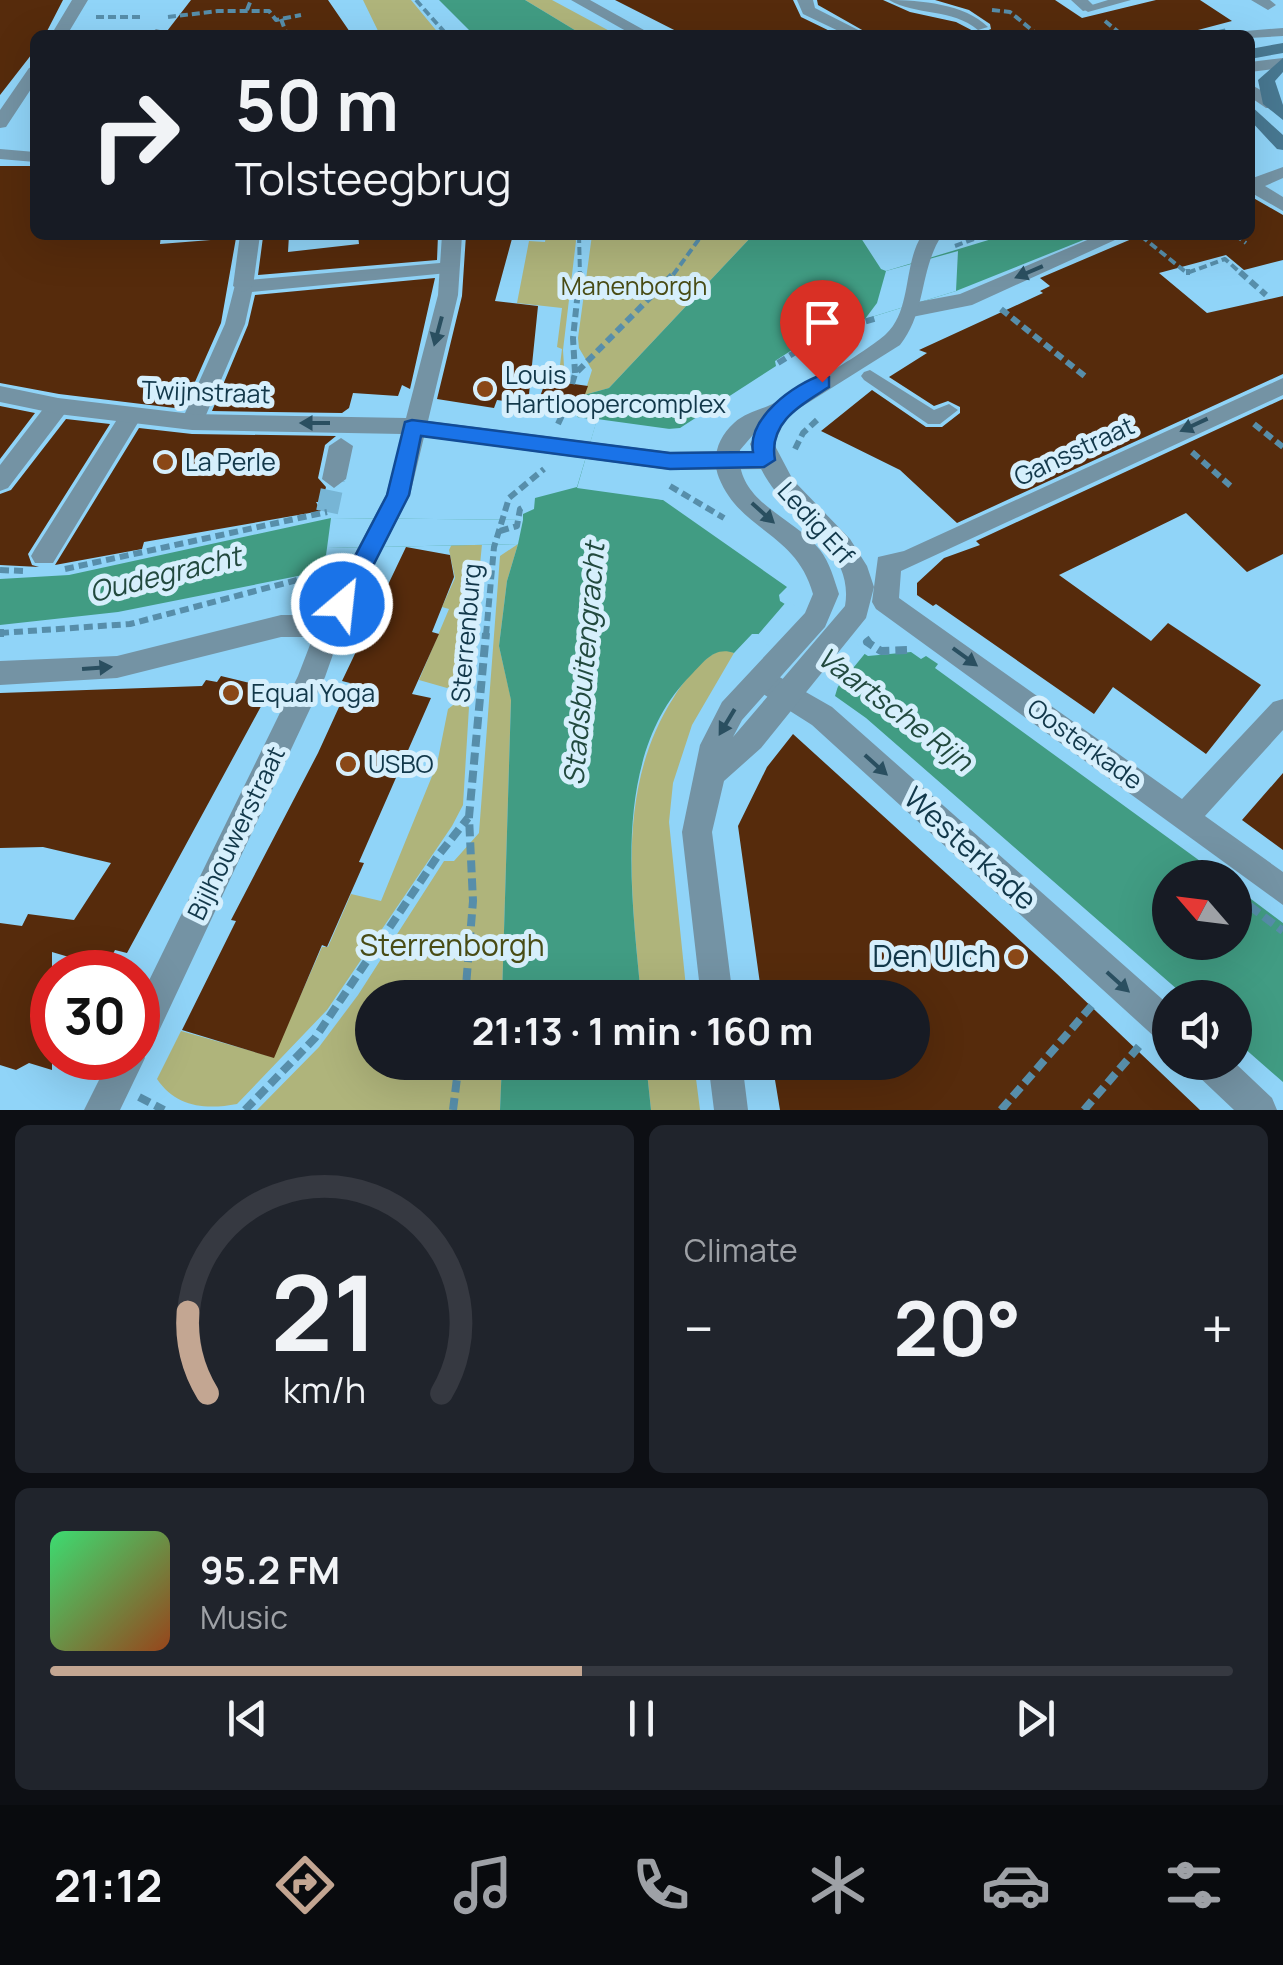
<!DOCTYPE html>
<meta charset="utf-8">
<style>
body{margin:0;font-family:Manrope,sans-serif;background:#20242c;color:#f1f3f6;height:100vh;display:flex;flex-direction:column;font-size:38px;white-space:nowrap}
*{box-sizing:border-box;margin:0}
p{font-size:32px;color:#9ea1a6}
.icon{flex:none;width:55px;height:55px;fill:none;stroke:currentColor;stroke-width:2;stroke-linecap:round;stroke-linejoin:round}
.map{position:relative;height:1110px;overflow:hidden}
.panel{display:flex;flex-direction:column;gap:15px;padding:15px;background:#0d0f14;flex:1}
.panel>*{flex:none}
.hud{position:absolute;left:30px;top:30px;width:1225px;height:210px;border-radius:15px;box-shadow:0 10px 40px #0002;background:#171b24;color:#f1f3f6;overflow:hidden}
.needle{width:65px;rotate:298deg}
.controls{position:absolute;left:1152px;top:860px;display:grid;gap:20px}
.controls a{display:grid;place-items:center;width:100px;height:100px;border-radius:50%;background:#171b24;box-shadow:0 10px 40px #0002;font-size:50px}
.speed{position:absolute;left:30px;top:950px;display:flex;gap:20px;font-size:50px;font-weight:700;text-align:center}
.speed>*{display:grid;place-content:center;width:130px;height:130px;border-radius:50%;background:#171b24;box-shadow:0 10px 40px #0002;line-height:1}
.speed .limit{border:15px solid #d22;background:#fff;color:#111}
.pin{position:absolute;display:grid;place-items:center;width:85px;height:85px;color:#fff;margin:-102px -42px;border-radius:50% 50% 50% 0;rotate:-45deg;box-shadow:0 0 10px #0007}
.pin .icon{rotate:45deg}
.me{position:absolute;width:110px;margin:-55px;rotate:28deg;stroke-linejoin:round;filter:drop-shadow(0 0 8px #0008)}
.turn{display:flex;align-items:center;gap:35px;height:210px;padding:0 40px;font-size:45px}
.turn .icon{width:130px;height:130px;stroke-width:2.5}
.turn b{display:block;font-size:70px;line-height:85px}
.big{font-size:75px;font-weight:700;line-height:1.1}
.panel .card{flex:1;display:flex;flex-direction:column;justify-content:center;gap:15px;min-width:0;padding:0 35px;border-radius:15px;background:#20242c}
.panel .dial{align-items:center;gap:0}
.dial svg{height:260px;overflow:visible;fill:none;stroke:#363941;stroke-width:7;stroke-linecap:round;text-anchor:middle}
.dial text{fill:#f1f3f6;stroke:none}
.song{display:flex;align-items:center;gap:30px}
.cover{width:120px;height:120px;border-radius:15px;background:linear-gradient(135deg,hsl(140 70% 55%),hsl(20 70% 35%))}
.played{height:10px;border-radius:5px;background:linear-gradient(90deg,#c3a692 45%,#363941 45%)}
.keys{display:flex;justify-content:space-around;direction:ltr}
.heat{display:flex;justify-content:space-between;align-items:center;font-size:55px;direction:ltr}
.panel .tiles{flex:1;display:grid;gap:15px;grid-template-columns:1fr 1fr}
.card:last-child{grid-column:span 2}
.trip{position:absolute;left:355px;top:980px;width:575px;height:100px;border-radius:50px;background:#171b24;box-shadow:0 10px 40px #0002;font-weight:700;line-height:100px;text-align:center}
.menu{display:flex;height:160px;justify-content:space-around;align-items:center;background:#090b0e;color:#9ea1a6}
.menu .icon{width:70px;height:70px}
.menu .on{color:#c3a692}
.menu b{font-size:45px;color:#f1f3f6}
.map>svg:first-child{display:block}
</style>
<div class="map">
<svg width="1283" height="1110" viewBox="0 0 1283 1110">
<rect width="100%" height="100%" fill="#90d4f8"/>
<path fill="#afb47b" d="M363,0H411L440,35H380Z
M525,0H552L617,35H583Z
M546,235H574L576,241L563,350L565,382L558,381L562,349L557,347L562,308L517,303L529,241L545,242Z
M592,235H753L609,388L584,395L592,370L579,348L578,338Z
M453,542L482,544L480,565L485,566L474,669L472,675L447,688L419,680L449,609L442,607L455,578L449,550Z
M518,544L507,581L499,646L511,699L502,997L372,998V1062L502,1063L500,1110H257L319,1047L358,995L444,861H454L479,833L500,556Z
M723,649L734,653L692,725L673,783L669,822L687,997L641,998C632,896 615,788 674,697C685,679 703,657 723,649Z
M457,702L469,707L463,805L452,826L327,1010L237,1104C205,1110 176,1107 157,1079L181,1031L273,1057L322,947H328L351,894L381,901L437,764L448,709Z
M646,1063H694L700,1110H651Z"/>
<path fill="#419c83" d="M439,0H525L583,35H474Z
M753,235H859L881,269L886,271L1005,235H1096L956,291L849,324L829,326L775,361L776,366L680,428L668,429L654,498L663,500L787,587L779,595L780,601L868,656L911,652L921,659L926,656L938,664L935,668L1222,877L1170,878V942H1235V887L1283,923V1082L1235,1040V998L1186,997L866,718L835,696L838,686L758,634H752L734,653C714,646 704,662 691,675C610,756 632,896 641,997H502L511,700L499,646L507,581L518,544L327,548L326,555L308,574L118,612L0,625V579L69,575L331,518L523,520V514L534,509L535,498L577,487L597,420L577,417L584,395L609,388Z
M502,1063H646L651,1110H500Z"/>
<path fill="#90d4f8" d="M958,251L956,291L865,319L877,303L886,271Z
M597,419L677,430L669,447L660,494L664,495L663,500L577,488Z
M331,518L523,520L518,544L327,548Z
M787,601L867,651L836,689L756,637Z"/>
<path fill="#562b0c" d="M0,0H63L45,35H35V50L0,95Z
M191,0H328L352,35H164Z
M615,0H793L801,17L838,35H684Z
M817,0H883L910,12L956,22L979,34L991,29L990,24L969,10L935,0H1055L1082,18L1156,0H1200L1232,21L1179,35H871L818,5Z
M0,166H35V235H161L160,244L236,238L221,323L183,409L59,394L0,383Z
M1250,196L1283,215V260L1244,270L1226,255L1159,273L1207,313L1283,296V374L957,523L900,470L821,431L872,390L926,427H942L960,413V407L948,401L934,406L889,377L927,353L919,350L1043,293L1040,291L1050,286L1040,278L1141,235H1250Z
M289,235L288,252L359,244L358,235H438L437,260L258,275L263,237Z
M466,235H513L495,301L538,306L528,404L497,400L494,408L437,399L462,296Z
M435,278L410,389L402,385L398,396L353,393L349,408L342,413L212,411L248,325L255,295Z
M546,380L588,386L579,411L537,405Z
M1283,399V554L1247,572L1186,513L1059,575L1151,641L1168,623L1261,685L1206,754L1113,687L1094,714L936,604L933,606L917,595V583L944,558L980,545L976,541Z
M0,406L35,413L0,459Z
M66,419L110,424L28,554L32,565L39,567L0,565V494L11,490Z
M139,428L192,434L336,436L325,445L318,478L326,487L322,502H316L321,511L144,542L142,549L55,565Z
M406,547L450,555L454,577L432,632L439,634L412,694L431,698L359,862L364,863L327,947L322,945L274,1058L182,1030L236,921L231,920L318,753L350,683L342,681Z
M221,676L271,688L127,953L115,950L106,968L52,952V1070L29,1063L16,1070L0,1065V923L22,926L28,914L74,920L111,863L43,847L0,848V693L202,686L206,680L217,682Z
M793,734L1057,974L1200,1110H780L772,1062H912V998H762L738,826L767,767Z
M1283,773V850L1242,820Z"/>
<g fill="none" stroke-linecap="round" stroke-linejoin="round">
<path stroke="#77b5d5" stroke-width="22" stroke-dasharray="22 11" stroke-linecap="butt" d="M327,512L334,479"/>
<path stroke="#578eaa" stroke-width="4" stroke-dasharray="8 4" stroke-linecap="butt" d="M416,0L447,35
M247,10L251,0
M992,10L1010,12L1038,35
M96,17H144
M168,17L218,11H269L276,20L301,15
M281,19L287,35
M1105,21L1122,35
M1206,35L1227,30
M579,235L580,275
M1235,235L1246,243
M1141,236L1187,273L1225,259L1243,275
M955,246L985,235
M673,275L702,235"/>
<path stroke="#578eaa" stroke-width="6" stroke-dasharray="9 5" stroke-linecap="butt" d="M1186,272H1190
M1240,272L1266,295
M1001,309L1087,378
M778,363L826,333L877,318
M575,373L573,338L580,272
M572,384L575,374L675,272
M558,424L565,409
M1254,424L1283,447
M795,449L803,433L817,420
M1192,452L1234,489
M670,486L724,518
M500,531L517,526L520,509L526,506
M65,569L327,512
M0,570L23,571
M0,633L130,624L297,580
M486,635L494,547L509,498L544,469"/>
<path stroke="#578eaa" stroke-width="8" stroke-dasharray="12 6" stroke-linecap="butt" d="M0,633H4
M871,639L867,642L881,651L907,650
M1235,895L1283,931
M465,998L473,901L469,817L486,633
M139,1097L164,1110
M245,1110L315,1038L437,857L468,818
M453,1110L459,1062
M1001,1110L1095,1002
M1084,1110L1142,1043"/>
<path fill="#7493a4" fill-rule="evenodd" d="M889,0C920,0 965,4 988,27L978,30C952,8 916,16 889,0Z
M1108,0H1131L1088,12L1082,8Z
M1283,28V36L1250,38V35H1239L1245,31Z
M156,29L160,30L161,35H148Z
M870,370L934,410L949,404L958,410L940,424H928L864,380L861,376L864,372Z"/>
<path fill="#7493a4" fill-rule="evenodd" d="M451,262L458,264V272L252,292L245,324L203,422L200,428H184L181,422L225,324L236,281Z
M58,398L69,406L66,412L8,488L0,491V465L50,400Z
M131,408L142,416L53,563H35L31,556L35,549L123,410Z
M341,438L353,446L346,479L334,488L322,479L329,446Z"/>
<path fill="#7493a4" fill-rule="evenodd" d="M72,0H88L67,35H51Z
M797,0H813L815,8L868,35H847L803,14Z
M1071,0H1088L1096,8L1083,11Z
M1251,0H1270L1276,5L1268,10Z
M35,66V83L6,127L0,128V110L29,68Z
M0,149L35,152V162L0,159Z
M1283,167V178L1265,186L1283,197V211L1250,192V179Z
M240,235H260L253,286L243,292L233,286Z
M442,235H462L458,295L428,421L670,452L764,451L776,460L764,469L670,470L424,437L410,495L343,626L325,677L150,1050L143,1053L145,1058L120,1110H84L110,1058H138V1003L298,676L313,637H281L117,678L0,685V661L117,656L281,615H322L386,495L402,434L192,430L58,414L0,402V386L58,398L192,414L406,418L438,295Z
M1099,235H1126L972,305L912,317L902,310L912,303L960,294Z
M1283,378V395L901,571L899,598L1182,799L1273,702L1283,699V730L1205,816L1283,872V905L876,609L872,602L878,557L904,551Z
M762,667L832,707L1170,1006V1045L1158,1040L812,725L752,687L748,679L752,671Z
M1191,1062H1234L1272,1098L1277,1110H1234L1196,1074Z"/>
<path fill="#7493a4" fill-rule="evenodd" d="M571,0H590L653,35H633Z
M1283,58V68L1250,72V62Z
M1250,84L1278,100V108H1266L1250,97Z
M922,235H942C919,270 927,311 900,345L787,416L774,444L793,480L850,539L867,566L874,587L866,618L761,748L724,781L712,832L733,998H701L682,832L700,745L722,702L805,613L813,594C796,532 741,532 719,478C711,458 718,437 734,423C744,414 756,411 768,406C792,396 868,351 886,334C912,310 903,264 922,235ZM758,429L750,444C757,462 764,477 776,492C804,528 854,554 845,606L733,737L742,720L825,627L839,594C834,579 830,563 820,550C793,516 734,502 740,450Z
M708,1062H742L748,1110H714Z"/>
<path fill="#487891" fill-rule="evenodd" d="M1283,43V53L1250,59V49Z
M1283,58V72L1275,81L1283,105V120L1263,104L1258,80Z
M1250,105L1283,135V150L1277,149L1250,120Z"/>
</g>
<defs><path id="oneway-solid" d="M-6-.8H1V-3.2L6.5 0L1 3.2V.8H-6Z" transform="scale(2.5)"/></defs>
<g fill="#2a4f60">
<use href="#oneway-solid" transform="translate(1029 272) rotate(157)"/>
<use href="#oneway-solid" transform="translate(438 331) rotate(105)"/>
<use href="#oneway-solid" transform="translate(315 423) rotate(-180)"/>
<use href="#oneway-solid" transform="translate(1194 425) rotate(155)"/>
<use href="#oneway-solid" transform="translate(763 513) rotate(42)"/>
<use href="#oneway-solid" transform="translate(965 657) rotate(36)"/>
<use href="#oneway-solid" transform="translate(97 668) rotate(-4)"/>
<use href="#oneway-solid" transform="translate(727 722) rotate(121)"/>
<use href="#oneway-solid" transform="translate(876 765) rotate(42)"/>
<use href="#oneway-solid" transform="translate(1118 982) rotate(42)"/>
</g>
<path fill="#1a73e8" stroke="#114b97" stroke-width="2.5" d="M822,375L829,377V387C801,405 768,422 775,460L764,467L670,469L421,436L409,495L350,611H333L330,604L387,495L405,422L412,420L670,453L753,452C747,418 794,384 822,375Z"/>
<g fill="#8a4817" stroke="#d6effc" stroke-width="4">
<circle cx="485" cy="389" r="10"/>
<circle cx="165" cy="462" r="10"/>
<circle cx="231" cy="693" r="10"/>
<circle cx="348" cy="764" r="10"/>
<circle cx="1016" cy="957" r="10"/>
</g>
<g text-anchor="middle" stroke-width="10" stroke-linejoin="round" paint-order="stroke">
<g font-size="25" fill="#494c15" stroke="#d6effc">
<text x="634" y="295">Manenborgh</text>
</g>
<g font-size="25" fill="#12384a" stroke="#d6effc" text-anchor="start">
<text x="505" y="384">Louis<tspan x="505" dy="29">Hartloopercomplex</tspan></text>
<text x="185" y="471">La Perle</text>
<text x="251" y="702">Equal Yoga</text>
<text x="368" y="773">USBO</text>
</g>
<g font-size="25" fill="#12384a" stroke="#d6effc">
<text transform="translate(206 392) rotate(2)" y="9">Twijnstraat</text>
<text transform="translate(1074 451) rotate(-25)" y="9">Gansstraat</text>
<text transform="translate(816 523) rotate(48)" y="9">Ledig Erf</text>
<text transform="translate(466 633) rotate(-85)" y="9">Sterrenburg</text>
<text transform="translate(1085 744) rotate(36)" y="9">Oosterkade</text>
<text transform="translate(236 833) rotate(-64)" y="9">Bijlhouwerstraat</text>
</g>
<g font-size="28" font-style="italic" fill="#224a3f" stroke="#d6effc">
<text transform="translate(165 574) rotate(-14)" y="10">Oudegracht</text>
<text transform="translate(584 664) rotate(-85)" y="10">Stadsbuitengracht</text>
<text transform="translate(895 709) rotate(37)" y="10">Vaartsche Rijn</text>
</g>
<g font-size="30" fill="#12384a" stroke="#d6effc">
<text transform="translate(970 849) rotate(42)" y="10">Westerkade</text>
</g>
<g font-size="30" fill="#494c15" stroke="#d6effc">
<text x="452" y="956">Sterrenborgh</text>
</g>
<g font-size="30" fill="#12384a" stroke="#d6effc" text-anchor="end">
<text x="996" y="967">Den Ulch</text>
</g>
</g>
</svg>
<div class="controls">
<a><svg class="needle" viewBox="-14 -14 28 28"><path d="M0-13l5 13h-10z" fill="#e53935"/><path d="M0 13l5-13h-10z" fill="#9ea1a6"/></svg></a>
<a><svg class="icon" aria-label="sound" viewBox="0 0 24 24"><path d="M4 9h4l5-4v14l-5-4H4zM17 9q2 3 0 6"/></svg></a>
</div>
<div class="speed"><div class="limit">30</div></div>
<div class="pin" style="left:822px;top:382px;background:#d93025"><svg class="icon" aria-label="arrive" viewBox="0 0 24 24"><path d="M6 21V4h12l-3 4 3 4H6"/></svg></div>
<svg class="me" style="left:342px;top:604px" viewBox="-20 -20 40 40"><circle r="17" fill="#1a73e8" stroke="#fff" stroke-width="3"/><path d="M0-11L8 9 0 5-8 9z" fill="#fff"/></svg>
<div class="trip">21:13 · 1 min · 160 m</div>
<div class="hud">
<div class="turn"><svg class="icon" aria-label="right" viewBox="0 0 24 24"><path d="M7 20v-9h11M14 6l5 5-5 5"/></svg><div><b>50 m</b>Tolsteegbrug</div></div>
</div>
</div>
<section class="panel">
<div class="tiles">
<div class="card dial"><svg viewBox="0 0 100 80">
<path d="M14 69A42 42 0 1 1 86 69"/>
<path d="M14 69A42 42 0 0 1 8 44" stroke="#c3a692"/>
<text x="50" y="56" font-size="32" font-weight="700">21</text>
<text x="50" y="72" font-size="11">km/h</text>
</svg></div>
<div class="card"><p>Climate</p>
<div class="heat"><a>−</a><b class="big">20°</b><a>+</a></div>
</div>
<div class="card">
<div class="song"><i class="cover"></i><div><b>95.2 FM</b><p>Music</p></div></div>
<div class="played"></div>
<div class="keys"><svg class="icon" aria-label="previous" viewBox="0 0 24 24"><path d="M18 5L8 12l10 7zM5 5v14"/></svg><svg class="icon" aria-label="pause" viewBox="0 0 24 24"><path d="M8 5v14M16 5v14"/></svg><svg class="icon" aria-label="next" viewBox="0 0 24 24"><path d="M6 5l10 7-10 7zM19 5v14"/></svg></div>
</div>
</div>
</section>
<nav class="menu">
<b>21:12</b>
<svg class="icon on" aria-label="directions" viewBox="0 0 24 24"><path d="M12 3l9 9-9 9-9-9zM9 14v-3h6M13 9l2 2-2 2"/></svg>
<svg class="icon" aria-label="music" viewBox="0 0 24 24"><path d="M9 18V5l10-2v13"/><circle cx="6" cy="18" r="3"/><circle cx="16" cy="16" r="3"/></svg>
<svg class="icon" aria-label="phone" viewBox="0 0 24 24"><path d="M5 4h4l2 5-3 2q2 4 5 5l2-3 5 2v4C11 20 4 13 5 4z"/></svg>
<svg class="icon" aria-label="climate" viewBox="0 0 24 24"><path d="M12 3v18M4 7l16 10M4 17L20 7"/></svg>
<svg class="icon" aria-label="car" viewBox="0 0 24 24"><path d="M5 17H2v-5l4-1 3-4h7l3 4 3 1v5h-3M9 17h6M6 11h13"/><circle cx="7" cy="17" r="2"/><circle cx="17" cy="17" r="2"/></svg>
<svg class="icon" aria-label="filters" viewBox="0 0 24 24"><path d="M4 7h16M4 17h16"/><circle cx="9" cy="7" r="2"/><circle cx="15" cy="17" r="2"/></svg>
</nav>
